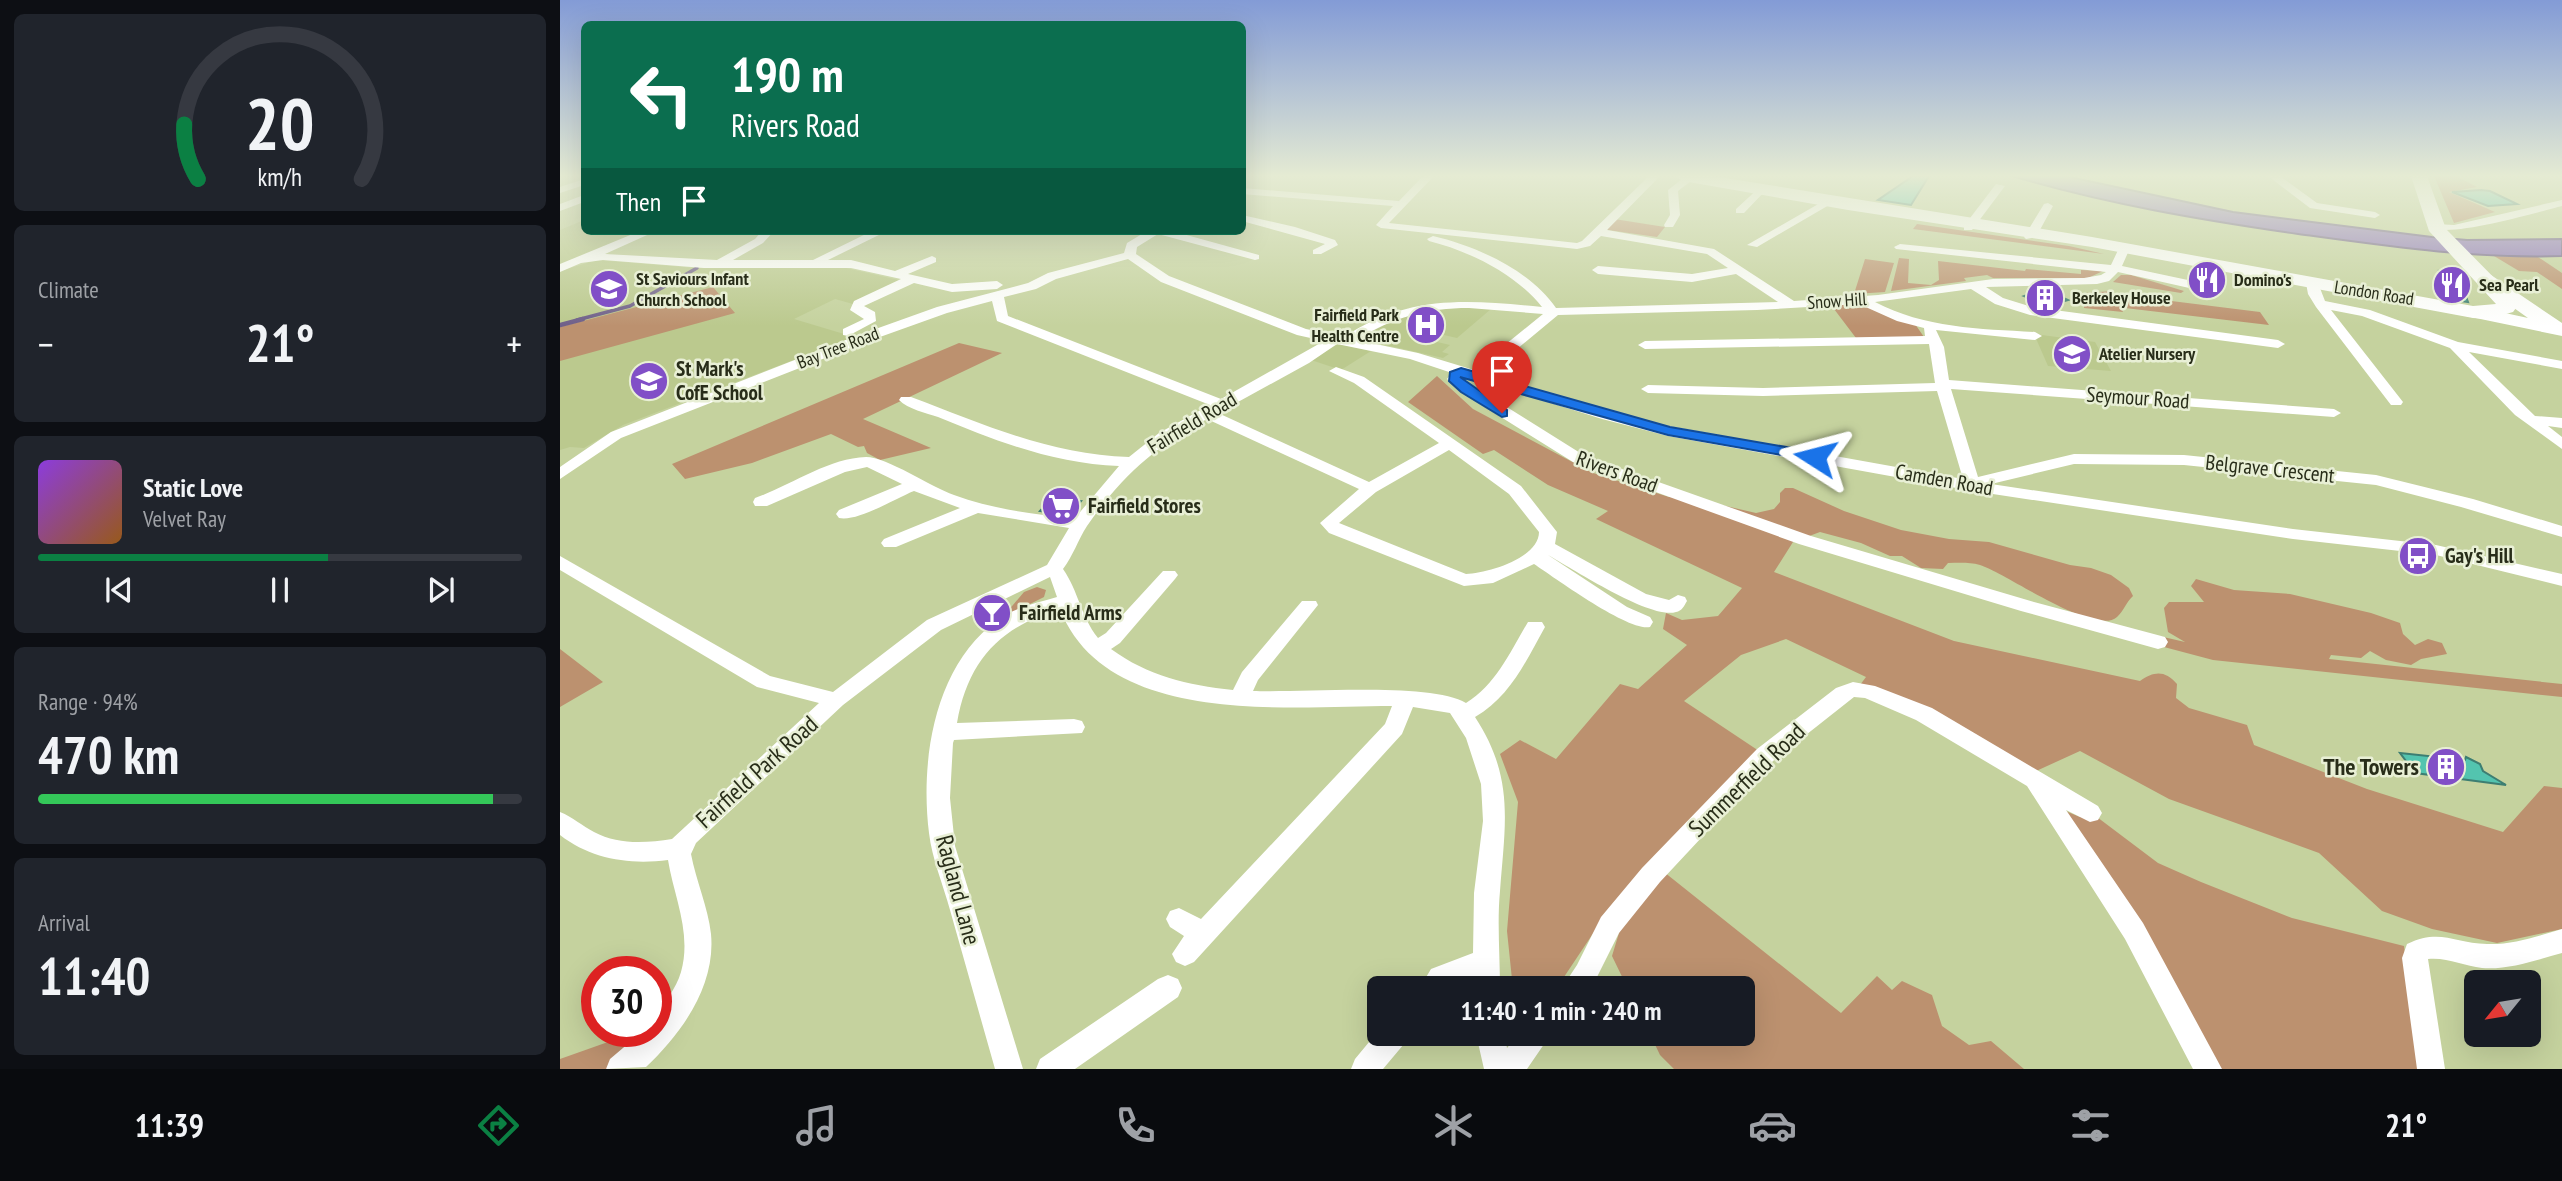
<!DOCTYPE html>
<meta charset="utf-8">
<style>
body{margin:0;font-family:"PT Sans Narrow",sans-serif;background:#20242c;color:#f1f3f6;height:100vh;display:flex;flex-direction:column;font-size:26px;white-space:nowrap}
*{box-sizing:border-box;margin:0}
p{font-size:23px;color:#9ea1a6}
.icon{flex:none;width:38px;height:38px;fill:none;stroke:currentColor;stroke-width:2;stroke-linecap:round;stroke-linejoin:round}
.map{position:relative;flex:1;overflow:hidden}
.panel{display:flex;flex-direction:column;gap:14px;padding:14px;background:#0d0f14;width:560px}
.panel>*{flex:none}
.banner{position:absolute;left:21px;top:21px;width:665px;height:214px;border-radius:10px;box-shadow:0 7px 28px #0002;background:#0b6e4f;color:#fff;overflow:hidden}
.needle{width:46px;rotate:240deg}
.buttons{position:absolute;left:1904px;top:970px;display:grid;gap:14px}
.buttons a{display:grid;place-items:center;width:77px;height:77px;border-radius:10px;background:#171b24;box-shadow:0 7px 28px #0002;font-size:35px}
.speed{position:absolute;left:21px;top:956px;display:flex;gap:14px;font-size:35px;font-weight:700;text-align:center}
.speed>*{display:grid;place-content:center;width:91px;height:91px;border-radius:50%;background:#171b24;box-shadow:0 7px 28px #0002;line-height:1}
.speed .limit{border:10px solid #d22;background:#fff;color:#111}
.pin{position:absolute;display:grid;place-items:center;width:60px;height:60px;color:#fff;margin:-72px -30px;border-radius:50% 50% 50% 0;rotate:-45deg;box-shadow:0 0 7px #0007}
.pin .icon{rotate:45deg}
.me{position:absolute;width:77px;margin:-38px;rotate:279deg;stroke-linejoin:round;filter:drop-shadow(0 0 5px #0008)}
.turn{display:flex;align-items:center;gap:24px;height:147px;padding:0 35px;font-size:32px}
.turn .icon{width:91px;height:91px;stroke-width:2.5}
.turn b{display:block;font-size:49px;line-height:60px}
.then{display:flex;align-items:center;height:66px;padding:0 35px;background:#0003;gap:14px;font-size:26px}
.big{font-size:52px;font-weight:700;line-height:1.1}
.panel .tile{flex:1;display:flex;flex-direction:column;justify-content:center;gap:10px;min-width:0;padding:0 24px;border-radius:10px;background:#20242c}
.panel .dial{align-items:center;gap:0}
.dial svg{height:182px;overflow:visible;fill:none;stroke:#363941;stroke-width:7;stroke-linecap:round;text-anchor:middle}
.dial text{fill:#f1f3f6;stroke:none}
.song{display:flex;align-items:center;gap:21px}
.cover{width:84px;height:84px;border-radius:10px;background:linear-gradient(135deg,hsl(270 70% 55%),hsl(30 70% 35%))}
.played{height:7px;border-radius:4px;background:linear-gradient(90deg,#0b8043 60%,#363941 60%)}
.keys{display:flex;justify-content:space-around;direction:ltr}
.heat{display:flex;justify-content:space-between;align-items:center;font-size:38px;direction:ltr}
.charge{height:10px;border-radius:5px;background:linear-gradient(90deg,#34c759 94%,#363941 0)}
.trip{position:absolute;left:807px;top:976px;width:388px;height:70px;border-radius:10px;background:#171b24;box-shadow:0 7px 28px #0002;font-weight:700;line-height:70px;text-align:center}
.tabs{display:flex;height:112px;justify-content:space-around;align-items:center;background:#090b0e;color:#9ea1a6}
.tabs .icon{width:49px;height:49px}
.tabs .active{color:#0b8043}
.tabs b{font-size:32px;color:#f1f3f6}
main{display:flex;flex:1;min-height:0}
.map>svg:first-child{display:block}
</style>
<main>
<section class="panel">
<div class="tile dial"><svg viewBox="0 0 100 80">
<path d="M14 69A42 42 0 1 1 86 69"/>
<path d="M14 69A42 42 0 0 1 8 45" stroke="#0b8043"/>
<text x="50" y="56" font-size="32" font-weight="700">20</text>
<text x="50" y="72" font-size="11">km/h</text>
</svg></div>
<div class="tile"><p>Climate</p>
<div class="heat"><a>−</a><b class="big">21°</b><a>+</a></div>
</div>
<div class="tile">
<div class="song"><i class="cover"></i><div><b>Static Love</b><p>Velvet Ray</p></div></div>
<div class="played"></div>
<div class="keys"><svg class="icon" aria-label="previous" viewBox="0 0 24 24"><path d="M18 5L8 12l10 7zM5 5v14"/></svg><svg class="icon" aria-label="pause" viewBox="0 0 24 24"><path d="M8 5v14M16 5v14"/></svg><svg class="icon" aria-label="next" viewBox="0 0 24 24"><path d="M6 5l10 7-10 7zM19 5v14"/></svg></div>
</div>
<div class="tile"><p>Range · 94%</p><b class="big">470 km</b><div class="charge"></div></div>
<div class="tile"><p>Arrival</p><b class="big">11:40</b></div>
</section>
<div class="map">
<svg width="2002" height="1069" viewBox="0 0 2002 1069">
<rect width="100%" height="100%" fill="#c5d29e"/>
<path fill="#bbc98e" d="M24,220V231H85L0,264V230Z
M37,260L136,268L64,307L0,324V271Z
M232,266L286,268L343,281L293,304L275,299L234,319L294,337L63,425L24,448L10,447L0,450V325L74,306L139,268Z
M905,307L931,309L897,338L862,330L852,336L890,345L882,352L889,354L883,358L795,338L846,313Z
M1474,334L1535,342L1551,371L1488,366Z
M778,344L811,351L781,370L751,360Z"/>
<path fill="#bc916f" d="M1874,176H1896L1917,187L1889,192L1935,212L1894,223Z
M1054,219L1105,227L1097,237L1048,230L1046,228Z
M1357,224L1509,246L1544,254L1353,229Z
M1934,256L1978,257L2002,273V289L1977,272L1959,271Z
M1339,258L1349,259L1348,283L1371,285L1379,280L1378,261L1465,271L1466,269L1521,274V270L1543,271L1528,278H1433L1427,275L1404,278L1406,281L1331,291Z
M1305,259L1334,263L1325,292L1294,294Z
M1561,275H1571L1624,291L1621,293L1553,282Z
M153,287L175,313L0,361V327Z
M1553,291L1563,312L1524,308L1525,293Z
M1563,295L1700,312L1709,325L1565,308Z
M1299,303L1355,324L1364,337L1296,338L1271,305Z
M399,343L442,353L303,419L371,448L320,460L307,453L304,446L298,447L271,434L192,463L125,479L112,464Z
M877,376L913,409L1033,473L1109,497H1127L1196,513L1214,509L1220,502V493L1225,488H1233L1284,511L1341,530L1389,539L1429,542L1510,565L1531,568L1551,575L1569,588L1573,596C1566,602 1564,611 1557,617C1535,637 1446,573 1420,565C1409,562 1399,563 1388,563L1383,569L1361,568L1342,556H1330L1301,543L1260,532L1233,542L1214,572L1394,641L1580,681C1594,671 1605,670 1617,684L1616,698L1629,708L1687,725L1694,745L1807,789L1943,832L1984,786L2002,788V929L1937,943L1872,929L1822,911L1759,853L1609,799L1520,751L1474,772L1300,685L1306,677L1226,639L1181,655L1124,701L1199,751L1054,902L996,989H953L947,931L958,802L940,754L960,740L996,759L1060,684L1078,689L1127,645L1103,629L1106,613L1122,620L1158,616L1182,588L1036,519L1048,511L988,485L934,450L923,454L848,402Z
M1636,579L1674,590L1730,594L1811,613L1840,623L1843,634L1855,645L1868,639L1882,643L1887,654L1861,659L1851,665L1826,660L1810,651L1801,658L1771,655L1769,659L2002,684V697L1653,660L1604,647L1599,636L1625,642L1608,632L1604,608L1609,602H1644L1631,586Z
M477,587L486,590L484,597L442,618L464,592Z
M0,649L43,682L0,707Z
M1503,810L1520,817L1529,811L1598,863L1641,882L1732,918L1844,946L1859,1069H1661Z
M1104,872L1281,1013L1317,976L1332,990L1342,981L1372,995L1382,1026L1409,1045L1431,1041L1464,1069H1114L1100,1055L1090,1034H1183V989H1068L1052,956L1062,923Z
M79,1031H87L56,1064L47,1069H0V1059Z"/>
<path fill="#8d75bb" stroke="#6f5f8a" stroke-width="2" d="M1452,176H1505L1673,212L1872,237L1907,240L2002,239V256C1913,259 1826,246 1738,234C1641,220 1546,204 1452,176Z"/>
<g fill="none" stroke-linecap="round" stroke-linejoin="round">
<path stroke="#6f5f8a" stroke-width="3.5" d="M17,320L70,306L137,268"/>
<path stroke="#6f5f8a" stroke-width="4.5" d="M0,325L23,319"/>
</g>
<path fill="#53c4af" stroke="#3d7e72" stroke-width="2" d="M1353,176H1369L1351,205L1318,200Z
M1921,190L1930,191L1957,204L1928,206L1892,192Z
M1879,271L1898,274L1908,302L1887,299Z
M1484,289L1508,300L1488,306L1464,296Z
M491,499L521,501L510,515L480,511Z
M1840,753L1905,760L1906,757L1920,764L1923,771L1946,785L1855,773Z"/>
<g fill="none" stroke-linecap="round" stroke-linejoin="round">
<path fill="#fff" fill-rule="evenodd" d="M863,176H874L829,223L1017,243L1022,241L1089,176H1100L1047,230L1154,249L1234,301L1318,295L1433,279L1524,278L1541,275L1546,272L1336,249L1334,247L1340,244L1551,265L1560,246H1568L1570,248L1562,266L1656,286L1662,290L1656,294L1558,272L1549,281L1537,284L1426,287L1443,298L1472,307L1718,340L1725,344L1718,348L1470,315L1435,304L1411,289L1315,302C1364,328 1421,329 1475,332L1482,336L1475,340L1376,330L1384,347L1389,380L1774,409L1781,413L1774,417L1391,389L1418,477L1514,454L1624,455L1816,475L1913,499L2002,526V537L1901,507L1816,485L1624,465L1514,464L1431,484L1733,529L1876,545L2002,574V586L1876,555L1733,539L1413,491L1108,436L1042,419L905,376L902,379L1025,456L1251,536L1474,602L1605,637L1608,642L1605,647L1598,649L1461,611L1239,544L1013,462L901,392L887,379L892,373L850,359L777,344L749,363L658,413L809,482L879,443L794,383L769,371L776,367L804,377L961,486L997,532L995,544L1086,594L1109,600L1118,595L1125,597L1127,601C1124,606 1122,611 1116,612C1091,620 1013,569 988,555L1067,607L1090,617L1093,622L1090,627C1069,632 995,578 974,564L933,583L904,586L769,533L760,523L799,489L647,419C594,447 561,477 527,526C518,540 513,556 503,569C519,592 520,615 538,638L546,633L603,571H615L618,575L615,579L560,643L551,649C588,676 627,685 673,690L682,672L742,601H756L758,605L698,680L693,691C740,693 871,682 906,703C936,685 950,652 968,622H982L985,627C966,661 950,697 915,717C955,778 945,824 940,891C937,923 940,956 940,989H912L913,978L889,989H859L871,969L913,953L914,893L923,821L921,784L906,738L890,713L853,707L842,734L634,962L625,966L616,962L612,954L624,936L610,927L606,919L610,911L619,908L641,919L825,724L832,706C731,706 546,728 500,609C440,627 408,660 397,723L514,719L522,721L525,727L522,733L394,740L393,743L390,798L395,846L463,1069H435C420,1016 405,963 390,910C383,884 372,859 369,833C360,761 374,665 438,620C455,607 477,603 497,597L490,577L381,630L283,705L136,843L131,854C136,881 148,907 151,934C156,986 121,1034 86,1067L46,1069L50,1059L83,1031H96C96,1008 115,994 121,972C132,933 114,897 108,860C69,865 31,859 0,835V812C13,817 22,826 34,832C58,845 86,843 112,839L259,703L197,687L0,570V556L210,676L273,692L367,620L487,565L509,528L418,513L336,547H324L321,543L324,539L400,508L354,491C336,498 298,522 279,518L276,514L279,510L342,484L307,467L285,472L207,506H195L193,502L195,498C230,486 268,458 306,457C327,457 371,487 394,495C433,509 474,515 515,518L559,466C495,464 436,441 378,417C366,413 348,409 339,400L341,397H351C423,424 491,455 569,457L599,433L650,405L437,321L432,301L387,313L306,342L61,438L0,479V467L51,432L296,336L377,307L468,283L488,273L564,253L567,243L587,231H612L699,255V259L695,260L598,234L577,247L576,254L609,276L746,329L784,337C850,294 907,300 982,307C956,274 909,251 869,241L867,239L873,236C916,246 970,270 996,308L1218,302L1176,274L1132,282L1038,274L1032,270L1038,266L1132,274L1168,268L1147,254L1041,236L1030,246L1017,249L821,228L816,225L833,206L682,194V188L839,201ZM568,259L601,282L737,335L764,341L661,399L448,316L444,297L476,289L496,279ZM1299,304L1337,321L1364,328L1365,336L1085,341L1078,345L1085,349L1369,344L1375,383L1203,388L1088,385L1081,389L1088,393L1203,396L1377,391L1403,479L1108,426L1052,413L927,374L998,315L1197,310ZM909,308L983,314L914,370L858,353L797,340C833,317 867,308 909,308ZM889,450L949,494L979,532C979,558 928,573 906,574L779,523L816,492Z
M1126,176L1135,178L1118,191L1120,215L1113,227H1105L1104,225L1110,215L1108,190Z
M1708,176H1720L1757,203L1815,212L1820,215L1815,218L1750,208Z
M24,179V185L0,193V187Z
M1436,184L1445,186L1412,230H1404V226Z
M1201,186L1205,187V191L1184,213H1176V209Z
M24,195V202L0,211V204Z
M1267,199L1276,201L1197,247L1187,245Z
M2002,200V206C1978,212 1887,239 1870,227L1875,224L1894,225Z
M1488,203L1493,206L1476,237L1466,239L1464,237L1484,204Z
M682,215L735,227L775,240L778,245L761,254H753V250L765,244L682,221Z
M80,231H96L45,254L157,260L195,239L202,231H214L203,243L173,260H253L312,231H327L268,260H291L335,271L372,256L376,258V262L348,274L392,284L437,281L443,285L437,289L392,292L354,283L304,306L315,312L316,321L288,336L283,335V329L304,319L290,310L294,301L341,279L291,268H144L43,260L21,263L0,272V264Z
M1752,279L1758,283L1765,301L1810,310L1898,342L2002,361V369L1909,352L1975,416L2002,418V428L1988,426L2002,437V449L1955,415L1890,348L1802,316L1771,310L1843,402L1841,405H1831L1756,307L1748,294L1746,283Z
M1293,682L1315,686L1372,708L1538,806L1542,813L1538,820L1530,822L1506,810L1583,923L1662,1069H1633L1565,939L1467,786L1356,720L1305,698L1294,697L1213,761L1100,882L1059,933L1031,989H1001L1017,965L1041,917L1082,868L1197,749L1276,688Z
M2002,929V953C1976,960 1949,970 1922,968C1904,966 1887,957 1868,959L1885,1069H1857L1842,958L1847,944C1880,928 1894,943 1927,944C1952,945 1978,936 2002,929Z
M608,975L618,979L622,988L618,997L515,1069H476L480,1059L598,979Z
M819,1030V1034H848L844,1044L823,1069H791L795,1059Z
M916,1034H944L947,1048L959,1034H991L967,1069H924Z"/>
<path fill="#fff" fill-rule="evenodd" d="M1925,274L1931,275L2002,323V336L1906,316L1903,312L1913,306L1968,318L1919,283L1916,279Z"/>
<path fill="#fff" fill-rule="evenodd" d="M1115,176H1153L1532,237L1913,306L1936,304L1869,231L1851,176H1867L1886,229L1953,297L1956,308L1953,312L1928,319L1913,318L1532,247L1288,210L1123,181Z"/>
</g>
<linearGradient id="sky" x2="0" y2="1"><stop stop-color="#839bd6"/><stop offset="0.54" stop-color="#e5ebd3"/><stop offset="1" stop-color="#e5ebd3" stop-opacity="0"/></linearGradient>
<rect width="2002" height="326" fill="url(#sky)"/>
<path fill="#1a73e8" stroke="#114b97" stroke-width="2" d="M901,368L1110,427L1255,452L1262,457L1255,461L1108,435L900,377L947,410V416L942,417L901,392L889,381L890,372Z"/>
<defs>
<g id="restaurant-disc" transform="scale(2.0125)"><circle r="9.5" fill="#814fc7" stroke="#e8efd5"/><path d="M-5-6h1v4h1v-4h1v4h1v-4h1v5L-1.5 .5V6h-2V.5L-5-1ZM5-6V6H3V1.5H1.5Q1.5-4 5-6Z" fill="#fff"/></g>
<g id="school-disc" transform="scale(2.0125)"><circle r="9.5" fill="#814fc7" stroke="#e8efd5"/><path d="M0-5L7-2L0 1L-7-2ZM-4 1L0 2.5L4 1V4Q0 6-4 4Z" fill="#fff"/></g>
<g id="building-disc" transform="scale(2.0125)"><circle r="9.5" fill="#814fc7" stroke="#e8efd5"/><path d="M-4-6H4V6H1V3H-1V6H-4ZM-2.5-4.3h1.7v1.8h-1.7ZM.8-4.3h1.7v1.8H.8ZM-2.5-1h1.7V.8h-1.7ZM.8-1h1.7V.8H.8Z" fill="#fff"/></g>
<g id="hospital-disc" transform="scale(2.0125)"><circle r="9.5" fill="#814fc7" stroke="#e8efd5"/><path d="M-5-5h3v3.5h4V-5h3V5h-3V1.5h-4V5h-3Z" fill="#fff"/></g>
<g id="supermarket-disc" transform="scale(2.0125)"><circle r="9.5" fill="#814fc7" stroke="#e8efd5"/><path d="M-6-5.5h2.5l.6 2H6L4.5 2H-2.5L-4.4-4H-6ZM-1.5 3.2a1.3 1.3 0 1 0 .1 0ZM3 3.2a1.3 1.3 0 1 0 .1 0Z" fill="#fff"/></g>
<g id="bus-disc" transform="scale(2.0125)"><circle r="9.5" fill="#814fc7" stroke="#e8efd5"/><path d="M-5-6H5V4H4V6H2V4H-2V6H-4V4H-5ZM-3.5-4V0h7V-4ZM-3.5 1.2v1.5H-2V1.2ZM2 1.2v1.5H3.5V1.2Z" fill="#fff"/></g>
<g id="bar-disc" transform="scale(2.0125)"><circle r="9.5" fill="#814fc7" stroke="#e8efd5"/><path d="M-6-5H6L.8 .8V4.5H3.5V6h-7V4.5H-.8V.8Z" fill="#fff"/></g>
</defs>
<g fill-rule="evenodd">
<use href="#restaurant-disc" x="1647" y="280"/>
<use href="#restaurant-disc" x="1892" y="285"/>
<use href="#school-disc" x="49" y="289"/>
<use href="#building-disc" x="1485" y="298"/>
<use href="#hospital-disc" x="866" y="325"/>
<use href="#school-disc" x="1512" y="354"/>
<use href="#school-disc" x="89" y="381"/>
<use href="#supermarket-disc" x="501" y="506"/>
<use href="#bus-disc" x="1858" y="556"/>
<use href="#bar-disc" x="432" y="613"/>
<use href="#building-disc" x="1886" y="767"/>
</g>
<g text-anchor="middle" stroke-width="5" stroke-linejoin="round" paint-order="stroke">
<g font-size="18" font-weight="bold" fill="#282d19" stroke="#e8efd5" text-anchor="start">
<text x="76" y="285">St Saviours Infant<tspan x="76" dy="21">Church School</tspan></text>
<text x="1674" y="286">Domino's</text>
<text x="1919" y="291">Sea Pearl</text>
<text x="1512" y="304">Berkeley House</text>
<text x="839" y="321" text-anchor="end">Fairfield Park<tspan x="839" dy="21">Health Centre</tspan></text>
<text x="1539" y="360">Atelier Nursery</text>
</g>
<g font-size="18" fill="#282d19" stroke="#e8efd5">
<text transform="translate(1814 293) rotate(9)" y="6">London Road</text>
<text transform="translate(1277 301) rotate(-4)" y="6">Snow Hill</text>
<text transform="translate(278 348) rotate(-21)" y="6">Bay Tree Road</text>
</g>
<g font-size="21" font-weight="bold" fill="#282d19" stroke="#e8efd5" text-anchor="start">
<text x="116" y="376">St Mark's<tspan x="116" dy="24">CofE School</tspan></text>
<text x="528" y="513">Fairfield Stores</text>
<text x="1885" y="563">Gay's Hill</text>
<text x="459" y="620">Fairfield Arms</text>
</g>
<g font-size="21" fill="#282d19" stroke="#e8efd5">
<text transform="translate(1578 398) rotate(4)" y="7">Seymour Road</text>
<text transform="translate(632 423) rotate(-31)" y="7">Fairfield Road</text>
<text transform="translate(1710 469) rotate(6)" y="7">Belgrave Crescent</text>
<text transform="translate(1057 472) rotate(20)" y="7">Rivers Road</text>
<text transform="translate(1384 480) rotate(10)" y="7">Camden Road</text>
</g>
<g font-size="24" font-weight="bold" fill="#282d19" stroke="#e8efd5" text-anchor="end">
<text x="1859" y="775">The Towers</text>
</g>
<g font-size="24" fill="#282d19" stroke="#e8efd5">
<text transform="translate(197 772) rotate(-42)" y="8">Fairfield Park Road</text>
<text transform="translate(1187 780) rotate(-44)" y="8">Summerfield Road</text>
<text transform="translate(398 890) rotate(75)" y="8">Ragland Lane</text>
</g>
</g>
</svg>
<div class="buttons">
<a><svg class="needle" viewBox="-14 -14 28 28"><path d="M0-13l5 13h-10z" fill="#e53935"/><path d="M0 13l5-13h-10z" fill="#9ea1a6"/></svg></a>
</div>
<div class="speed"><div class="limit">30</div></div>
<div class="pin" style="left:942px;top:413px;background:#d93025"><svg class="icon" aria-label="arrive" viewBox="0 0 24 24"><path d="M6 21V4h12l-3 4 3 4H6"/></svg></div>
<svg class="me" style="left:1255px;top:457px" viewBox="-20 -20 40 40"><path d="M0-17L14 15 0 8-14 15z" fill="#1a73e8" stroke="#fff" stroke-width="4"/></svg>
<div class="trip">11:40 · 1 min · 240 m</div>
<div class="banner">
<div class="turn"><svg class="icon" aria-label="left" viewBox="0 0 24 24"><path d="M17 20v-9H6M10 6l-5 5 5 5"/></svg><div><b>190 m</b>Rivers Road</div></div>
<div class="then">Then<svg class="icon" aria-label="arrive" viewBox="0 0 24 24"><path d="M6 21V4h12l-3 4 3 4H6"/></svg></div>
</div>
</div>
</main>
<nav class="tabs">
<b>11:39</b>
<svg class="icon active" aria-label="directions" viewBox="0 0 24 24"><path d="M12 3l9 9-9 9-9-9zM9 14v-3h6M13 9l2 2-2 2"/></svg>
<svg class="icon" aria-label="music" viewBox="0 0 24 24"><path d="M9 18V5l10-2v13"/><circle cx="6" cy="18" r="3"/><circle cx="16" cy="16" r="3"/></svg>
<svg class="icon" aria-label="phone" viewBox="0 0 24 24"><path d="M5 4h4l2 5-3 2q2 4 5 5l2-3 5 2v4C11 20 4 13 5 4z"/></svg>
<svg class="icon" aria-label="climate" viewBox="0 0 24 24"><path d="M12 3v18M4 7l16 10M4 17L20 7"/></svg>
<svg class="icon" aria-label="car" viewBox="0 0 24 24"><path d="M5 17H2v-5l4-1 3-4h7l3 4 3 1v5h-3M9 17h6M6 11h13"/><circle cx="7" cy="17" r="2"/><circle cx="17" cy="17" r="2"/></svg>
<svg class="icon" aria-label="filters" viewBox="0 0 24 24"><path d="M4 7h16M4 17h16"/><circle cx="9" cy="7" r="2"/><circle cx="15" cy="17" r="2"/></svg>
<b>21°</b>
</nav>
